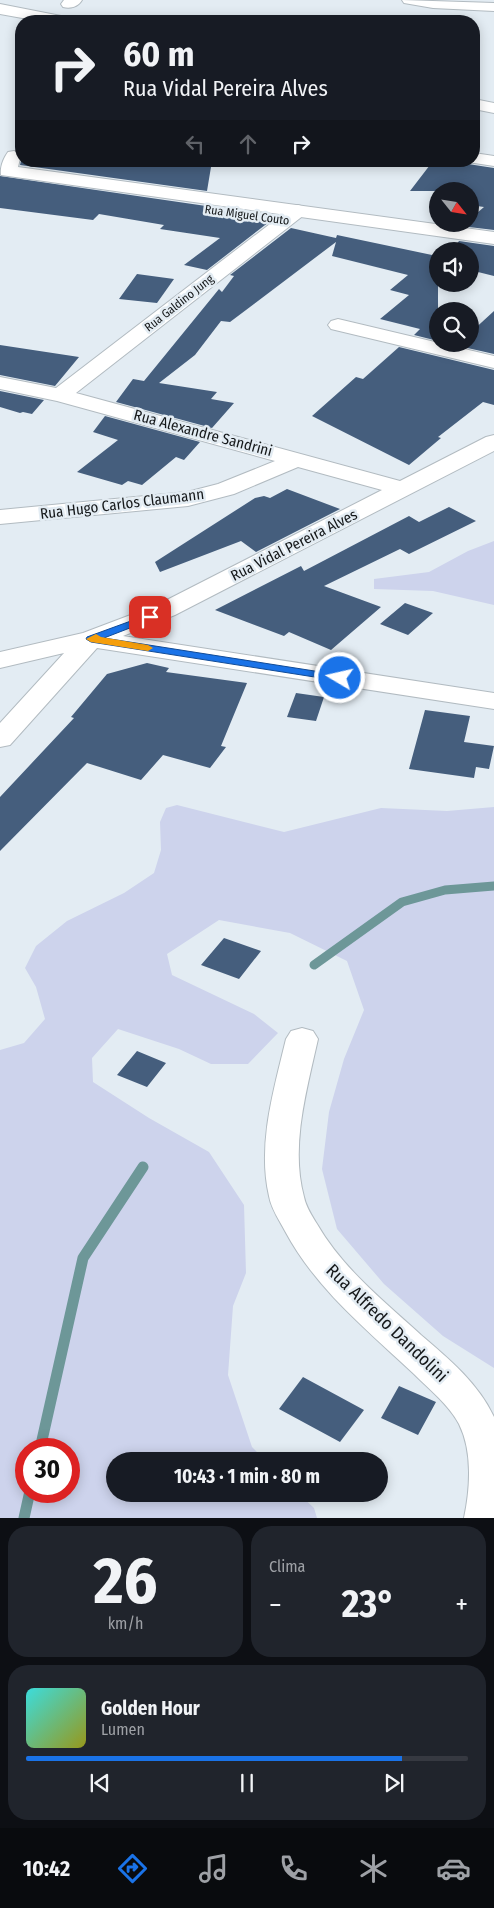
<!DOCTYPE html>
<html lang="pt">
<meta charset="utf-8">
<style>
body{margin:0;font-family:"Fira Sans Condensed",sans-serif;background:#20242c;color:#f1f3f6;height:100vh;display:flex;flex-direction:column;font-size:19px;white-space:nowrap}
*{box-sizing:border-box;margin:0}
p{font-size:16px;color:#9ea1a6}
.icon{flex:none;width:28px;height:28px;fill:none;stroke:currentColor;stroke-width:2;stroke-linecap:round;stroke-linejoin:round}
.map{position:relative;height:1518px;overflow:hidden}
.drawer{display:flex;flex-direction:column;gap:8px;padding:8px;background:#0d0f14;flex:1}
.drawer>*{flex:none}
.top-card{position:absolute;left:15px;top:15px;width:465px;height:152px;border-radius:20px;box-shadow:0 2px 12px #0003;background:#171b24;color:#f1f3f6;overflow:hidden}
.needle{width:32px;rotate:120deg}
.tools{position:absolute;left:429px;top:182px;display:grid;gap:10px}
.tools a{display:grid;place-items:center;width:50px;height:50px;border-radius:50%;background:#171b24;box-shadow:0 2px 12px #0003;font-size:25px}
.speed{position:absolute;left:15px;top:1438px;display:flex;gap:10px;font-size:25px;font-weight:700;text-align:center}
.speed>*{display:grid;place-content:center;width:65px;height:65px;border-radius:50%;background:#171b24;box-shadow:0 2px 12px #0003;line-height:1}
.speed .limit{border:8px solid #d22;background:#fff;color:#111}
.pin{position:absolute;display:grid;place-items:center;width:42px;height:42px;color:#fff;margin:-21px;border-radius:10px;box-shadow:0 2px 8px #0006}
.me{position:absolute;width:55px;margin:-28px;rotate:279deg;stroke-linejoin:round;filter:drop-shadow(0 0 4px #0008)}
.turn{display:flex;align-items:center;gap:18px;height:105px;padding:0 25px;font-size:22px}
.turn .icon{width:65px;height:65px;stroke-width:2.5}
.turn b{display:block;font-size:35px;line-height:42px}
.lanes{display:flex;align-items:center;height:48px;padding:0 25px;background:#0003;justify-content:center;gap:25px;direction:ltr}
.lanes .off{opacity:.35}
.big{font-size:38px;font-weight:700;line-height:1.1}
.drawer .card{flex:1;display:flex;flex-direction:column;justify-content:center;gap:8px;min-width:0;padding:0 18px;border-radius:20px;background:#20242c}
.drawer .dial{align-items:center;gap:0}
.dial b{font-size:65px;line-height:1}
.song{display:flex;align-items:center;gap:15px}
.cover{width:60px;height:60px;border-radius:8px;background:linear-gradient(135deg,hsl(180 70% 55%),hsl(60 70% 35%))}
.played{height:5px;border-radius:2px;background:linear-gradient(90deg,#1a73e8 85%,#363941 85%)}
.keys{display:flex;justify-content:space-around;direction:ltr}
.heat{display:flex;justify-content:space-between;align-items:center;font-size:28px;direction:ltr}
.drawer .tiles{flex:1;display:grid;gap:8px;grid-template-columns:1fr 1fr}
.card:last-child{grid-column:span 2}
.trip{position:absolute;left:106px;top:1452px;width:282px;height:50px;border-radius:25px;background:#171b24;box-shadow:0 2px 12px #0003;font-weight:700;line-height:50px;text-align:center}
.menu{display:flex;height:80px;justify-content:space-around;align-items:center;background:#090b0e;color:#9ea1a6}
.menu .icon{width:35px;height:35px}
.menu .selected{color:#1a73e8}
.menu b{font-size:22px;color:#f1f3f6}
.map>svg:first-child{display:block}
</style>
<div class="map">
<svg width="494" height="1518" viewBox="0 0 494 1518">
<rect width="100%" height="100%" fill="#e3ecf3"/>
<path fill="#cdd3ec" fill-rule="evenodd" d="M494,541V605L433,591L374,589V579L429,572L468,551Z
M177,805L284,832L381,808L447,811L494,807V1368L443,1336L384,1284L337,1229L322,1169L329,1112L344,1059L364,1010L347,961L290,933L219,920L167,954L172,975L254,1014L278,1033L248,1064H211L179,1049L118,1029L92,1058L93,1082L149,1118L209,1152L244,1205L246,1273L233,1306L228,1375L252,1447L266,1461H115V1494H299L314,1508L317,1518H0V1050L24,1043L45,1019L36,987L25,968L36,946L67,921L124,893L154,873L161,850L160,822L166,808ZM26,1449H69V1491H26Z"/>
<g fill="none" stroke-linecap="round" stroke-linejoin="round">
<path stroke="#6d9798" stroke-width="9" d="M314,965L402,902L445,890L494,886"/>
<path stroke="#6d9798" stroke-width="11" d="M40,1449L83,1258L143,1167
M24,1518L30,1491"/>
</g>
<path fill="#455e7d" d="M21,161H212L207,191L20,165Z
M433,161H466L468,164L494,168V230L469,227L470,219L484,207L470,205V191H410Z
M0,176L213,207L211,208L269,222L207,270L184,265L220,238L160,229L164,225L99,214L93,220L0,208Z
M291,228L336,238L337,235L432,255L438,251V341L414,335L420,329L380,319L409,295L390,290L408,275L332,256L336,242L230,322L221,321L195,355L159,383L217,392L211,399L234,403L212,428L116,402L133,379L144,381L219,289L222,292L234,276L230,275Z
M459,241L494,246V276L470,270V251H452Z
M137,274L174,279L157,303L119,299Z
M494,311V354L450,344H470V333Z
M0,345L79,357L55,386L0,375Z
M399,347L494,370V405L483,402L438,437L441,438L409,465L312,416L356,377L363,379Z
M0,391L44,400L32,414L23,412L20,413L0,407Z
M105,416L200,442L184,460L176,457L142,485L128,481L122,485L77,472L118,440L93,432Z
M287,489L340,509L256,552L241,541L160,572L155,562L255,498L264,496L270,498Z
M449,507L476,521L409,554L400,549L324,586L381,607L331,650L289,632L284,636L215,610L301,566L304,571L409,516L419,522Z
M405,603L433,613L408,635L380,624Z
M147,663L169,668L166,672L247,683L221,746L226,747L210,768L163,755L141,780L87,763L0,851V797L74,718L71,717L107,674Z
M296,693L324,697L316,721L287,717Z
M425,710L470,716L464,742L494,746L489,769L476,767L474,778L409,769Z
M224,938L261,951L239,979L201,965Z
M137,1051L166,1063L147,1087L117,1075Z
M303,1377L364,1410L340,1442L279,1409Z
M399,1386L436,1402L418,1435L381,1418Z"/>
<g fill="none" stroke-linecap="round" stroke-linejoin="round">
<g stroke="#b2bbc1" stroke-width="2">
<path id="minor" d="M64,0H82C78,7 70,9 63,7L61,4Z
M402,0L494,3V11L433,8L404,3Z
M474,153L494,156V166L468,162L474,161Z
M298,205L304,207L307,211L304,215L76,393L400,481L486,437L494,435V451L175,615L123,636L494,693V709L97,648L10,745L0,747V723L64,653L0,668V652L83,633L157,605L382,490L298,467L234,494L188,506L0,524V510L187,492L218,484L275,461L57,401L0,389V377L56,388L292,207Z
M338,319L494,356V368L331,329L328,325L331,321Z
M302,1028L313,1031L318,1039C307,1089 290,1146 304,1197C306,1207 312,1216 317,1224C343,1269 384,1301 421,1335C449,1359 478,1383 494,1417V1518H464C470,1490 473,1452 459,1424C449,1405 429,1389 414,1374C366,1329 316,1289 285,1231C279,1220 271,1208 269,1196C257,1144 274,1089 286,1039L291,1031Z"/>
</g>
<g stroke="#b2bbc1" stroke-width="2">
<path id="tertiary" d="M14,151L21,154L18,167L494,232V244L1,175C0,167 3,159 8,152Z"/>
</g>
<g stroke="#b2bbc1" stroke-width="2">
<path id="secondary" d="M0,4L61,16L66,18L69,21H39L0,14Z
M474,99L494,103V113L474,109Z"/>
</g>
<use href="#minor" fill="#fff" fill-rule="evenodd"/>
<use href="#tertiary" fill="#fff" fill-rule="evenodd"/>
<use href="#secondary" fill="#fff" fill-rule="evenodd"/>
</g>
<path fill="#1a73e8" stroke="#114b97" d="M150,614L153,615L155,617L153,619L104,638L340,675L346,678L340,681L91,642L86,639L87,637Z"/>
<path fill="#f59e0b" d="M96,634L101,637L148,645L153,648L148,651L91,642L86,639Z"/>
<g text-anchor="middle" stroke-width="5" stroke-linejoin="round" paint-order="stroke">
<g font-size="12" fill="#15181a" stroke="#e3ecf3">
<text transform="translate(247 215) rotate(8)" y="4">Rua Miguel Couto</text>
<text transform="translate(179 303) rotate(-38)" y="4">Rua Galdino Jung</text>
</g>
<g font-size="15" fill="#15181a" stroke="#e3ecf3">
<text transform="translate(203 433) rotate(15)" y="5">Rua Alexandre Sandrini</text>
<text transform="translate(122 504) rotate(-7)" y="5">Rua Hugo Carlos Claumann</text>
<text transform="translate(294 545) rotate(-27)" y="5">Rua Vidal Pereira Alves</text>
</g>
<g font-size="18" fill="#15181a" stroke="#e3ecf3">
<text transform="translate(387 1323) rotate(44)" y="6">Rua Alfredo Dandolini</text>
</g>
</g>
</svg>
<div class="tools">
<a><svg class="needle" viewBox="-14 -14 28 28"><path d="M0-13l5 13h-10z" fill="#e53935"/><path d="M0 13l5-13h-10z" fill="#9ea1a6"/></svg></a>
<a><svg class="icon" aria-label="sound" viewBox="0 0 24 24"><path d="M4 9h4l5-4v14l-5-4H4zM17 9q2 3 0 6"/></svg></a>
<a><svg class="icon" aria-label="search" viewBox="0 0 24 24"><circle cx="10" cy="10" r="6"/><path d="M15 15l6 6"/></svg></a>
</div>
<div class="speed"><div class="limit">30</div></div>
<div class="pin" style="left:150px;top:617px;background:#d93025"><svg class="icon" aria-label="arrive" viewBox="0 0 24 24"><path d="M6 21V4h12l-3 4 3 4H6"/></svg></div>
<svg class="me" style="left:340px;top:678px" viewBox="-20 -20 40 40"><circle r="17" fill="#1a73e8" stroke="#fff" stroke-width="3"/><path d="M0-11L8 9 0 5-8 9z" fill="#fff"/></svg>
<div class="trip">10:43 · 1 min · 80 m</div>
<div class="top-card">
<div class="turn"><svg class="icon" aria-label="right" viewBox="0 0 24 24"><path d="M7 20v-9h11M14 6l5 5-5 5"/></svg><div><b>60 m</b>Rua Vidal Pereira Alves</div></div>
<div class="lanes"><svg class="icon off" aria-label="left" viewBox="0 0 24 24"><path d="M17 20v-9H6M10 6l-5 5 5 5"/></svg><svg class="icon off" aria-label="ahead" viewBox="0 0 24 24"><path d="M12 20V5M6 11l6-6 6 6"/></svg><svg class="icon" aria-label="right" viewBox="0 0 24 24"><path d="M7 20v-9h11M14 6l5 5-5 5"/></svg></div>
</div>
</div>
<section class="drawer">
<div class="tiles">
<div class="card dial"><b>26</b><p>km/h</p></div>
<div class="card"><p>Clima</p>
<div class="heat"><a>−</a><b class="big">23°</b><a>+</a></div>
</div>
<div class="card">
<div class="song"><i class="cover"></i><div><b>Golden Hour</b><p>Lumen</p></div></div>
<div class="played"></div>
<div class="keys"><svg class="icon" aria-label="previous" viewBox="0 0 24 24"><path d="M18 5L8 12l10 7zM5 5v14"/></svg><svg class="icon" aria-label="pause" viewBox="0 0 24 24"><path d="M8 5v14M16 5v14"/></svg><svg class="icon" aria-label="next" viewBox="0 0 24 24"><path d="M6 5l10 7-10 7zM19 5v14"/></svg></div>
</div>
</div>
</section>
<nav class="menu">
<b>10:42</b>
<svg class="icon selected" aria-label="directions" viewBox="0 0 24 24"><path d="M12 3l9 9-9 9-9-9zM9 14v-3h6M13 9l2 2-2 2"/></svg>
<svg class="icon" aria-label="music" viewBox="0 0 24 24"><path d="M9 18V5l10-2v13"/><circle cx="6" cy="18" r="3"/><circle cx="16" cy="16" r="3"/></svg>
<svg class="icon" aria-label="phone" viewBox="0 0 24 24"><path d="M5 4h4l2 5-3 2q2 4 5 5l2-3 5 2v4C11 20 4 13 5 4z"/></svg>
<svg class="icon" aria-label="climate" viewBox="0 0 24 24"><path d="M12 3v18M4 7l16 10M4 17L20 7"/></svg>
<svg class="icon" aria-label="car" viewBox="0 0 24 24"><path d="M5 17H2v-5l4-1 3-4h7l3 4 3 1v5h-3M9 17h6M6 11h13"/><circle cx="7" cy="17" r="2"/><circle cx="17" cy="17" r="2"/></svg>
</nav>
